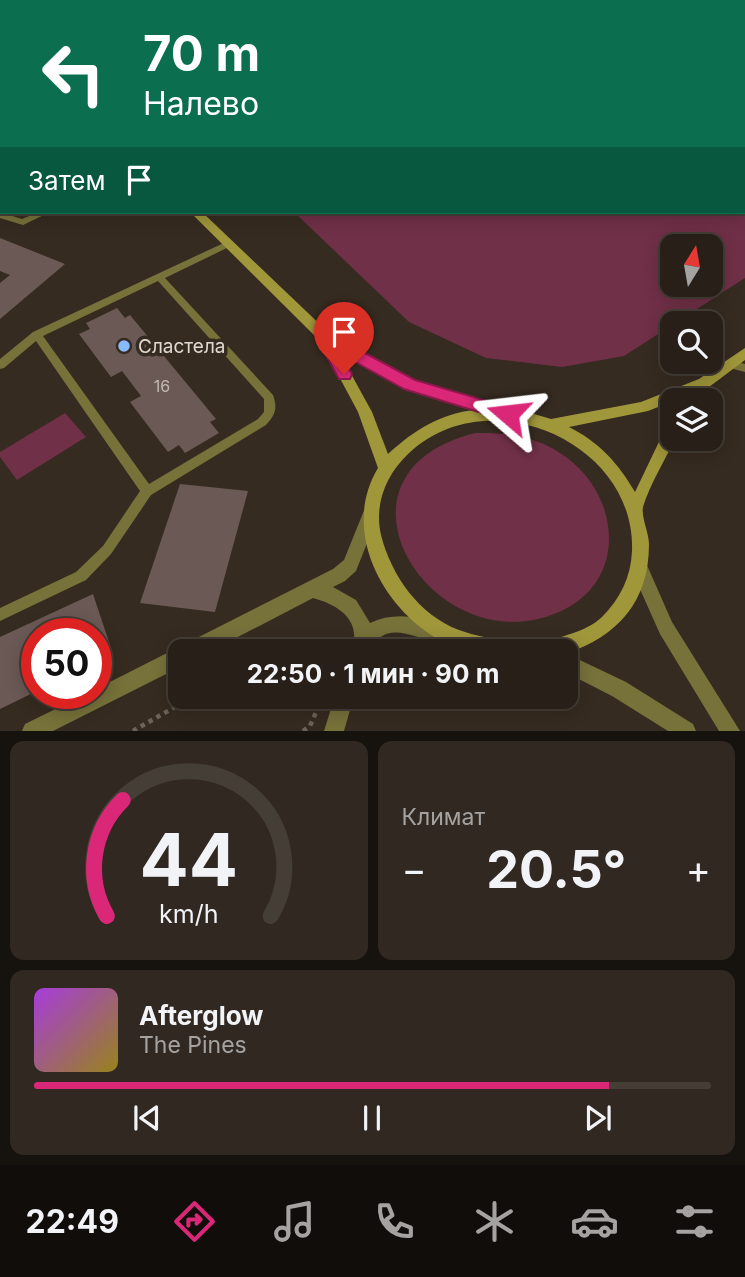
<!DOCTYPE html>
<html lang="ru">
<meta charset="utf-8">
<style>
body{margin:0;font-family:Inter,sans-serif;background:#302821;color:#f1f3f6;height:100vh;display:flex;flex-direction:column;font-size:26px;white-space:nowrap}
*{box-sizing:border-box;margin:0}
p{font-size:23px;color:#a5a3a2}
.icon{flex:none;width:38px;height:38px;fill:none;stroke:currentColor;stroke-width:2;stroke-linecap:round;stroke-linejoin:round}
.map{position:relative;height:731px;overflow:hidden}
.side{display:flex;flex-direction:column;gap:10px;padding:10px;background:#16120d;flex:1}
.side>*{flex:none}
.banner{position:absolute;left:0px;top:0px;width:746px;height:214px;box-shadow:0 4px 18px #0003,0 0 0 2px #443e37;background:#0b6e4f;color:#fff;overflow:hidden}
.needle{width:46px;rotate:11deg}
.fabs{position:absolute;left:660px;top:234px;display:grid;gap:14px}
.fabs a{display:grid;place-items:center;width:63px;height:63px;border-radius:14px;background:#282018;box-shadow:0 4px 18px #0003,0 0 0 2px #443e37;font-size:35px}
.speed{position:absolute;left:21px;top:618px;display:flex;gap:14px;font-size:35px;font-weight:700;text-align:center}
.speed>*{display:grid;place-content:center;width:91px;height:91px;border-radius:50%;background:#282018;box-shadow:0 4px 18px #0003,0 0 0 2px #443e37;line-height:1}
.speed .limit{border:10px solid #d22;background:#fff;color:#111}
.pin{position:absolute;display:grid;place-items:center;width:60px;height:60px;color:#fff;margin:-72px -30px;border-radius:50% 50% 50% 0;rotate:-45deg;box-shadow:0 0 7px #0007}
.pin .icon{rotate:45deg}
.me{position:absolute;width:77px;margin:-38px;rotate:287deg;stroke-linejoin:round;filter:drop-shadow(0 0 5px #0008)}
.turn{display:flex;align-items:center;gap:24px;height:147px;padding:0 28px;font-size:32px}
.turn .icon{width:91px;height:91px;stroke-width:2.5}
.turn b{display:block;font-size:49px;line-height:60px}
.then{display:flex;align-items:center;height:66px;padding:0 28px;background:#0003;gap:14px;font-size:26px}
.big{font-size:52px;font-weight:700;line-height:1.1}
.side .widget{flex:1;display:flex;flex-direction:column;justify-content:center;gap:10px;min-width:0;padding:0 24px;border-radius:14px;background:#302821}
.side .dial{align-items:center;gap:0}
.dial svg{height:182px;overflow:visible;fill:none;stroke:#443e37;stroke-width:7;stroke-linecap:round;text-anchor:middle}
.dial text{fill:#f1f3f6;stroke:none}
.song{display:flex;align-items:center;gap:21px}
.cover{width:84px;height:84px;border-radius:10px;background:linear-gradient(135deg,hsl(280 70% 55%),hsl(50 70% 35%))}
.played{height:7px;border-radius:4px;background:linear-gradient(90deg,#db2777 85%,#443e37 85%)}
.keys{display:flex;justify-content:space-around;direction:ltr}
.heat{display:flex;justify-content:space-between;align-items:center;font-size:38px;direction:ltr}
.side .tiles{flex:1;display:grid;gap:10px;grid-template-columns:1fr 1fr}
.widget:last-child{grid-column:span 2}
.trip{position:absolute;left:168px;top:639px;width:410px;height:70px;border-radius:14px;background:#282018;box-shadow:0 4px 18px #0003,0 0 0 2px #443e37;font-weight:700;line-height:70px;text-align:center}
.tab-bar{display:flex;height:112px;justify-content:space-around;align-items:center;background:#100d0a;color:#a5a3a2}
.tab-bar .icon{width:49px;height:49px}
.tab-bar .selected{color:#db2777}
.tab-bar b{font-size:32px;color:#f1f3f6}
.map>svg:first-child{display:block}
</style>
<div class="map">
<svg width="745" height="731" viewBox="0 0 745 731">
<rect width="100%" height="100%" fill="#362b20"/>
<path fill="#703047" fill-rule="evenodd" d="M378,0H745V278L624,356L562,367L486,358L409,322L294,212H744V2H373ZM672,247H710V285H672Z
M65,413L86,437L17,480L0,457V452Z
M475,433C508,432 539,437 566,457C621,497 628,582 559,612C433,667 311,474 475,433Z"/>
<path fill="#6b5955" d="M0,238L65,264L0,319V283L10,275L0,271Z
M117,308L125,318L130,315L216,419L210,422L219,433L185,453L179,445L168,452L130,402L141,396L122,371L111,377L79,334L90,329L86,323Z
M180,484L248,491L215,612L140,603Z
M93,594L113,654L96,662V634H37V691L0,709V637Z"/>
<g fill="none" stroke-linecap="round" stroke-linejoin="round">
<path stroke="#6d6359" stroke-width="4.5" stroke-dasharray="4.5 4.5" stroke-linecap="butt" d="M565,688L577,692
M133,731L194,696
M303,731L310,726L320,703"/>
<path fill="#77713a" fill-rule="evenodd" d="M0,212L22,219L39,212H50L23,225L0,218Z
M228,241L233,244L231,246L165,278L273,395C278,409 275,415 266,425L151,495L111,554L86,580L0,621V608L76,572L103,546L140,491L36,341L4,368L0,369V359L33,332ZM158,281L264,399V412L258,419L149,484L43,336Z
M730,360L745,364V372L726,367L725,364Z"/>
<path fill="#77713a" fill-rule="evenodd" d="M371,506L377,508L379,513L356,571L345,581L333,587L356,600L370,623C395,611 421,617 445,627L448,633L445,639C423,648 388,612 370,651H351C363,621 339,605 313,598L211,651H180V667L53,731H22L25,724L88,693H96V689L173,650L180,648L184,649L185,644L333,569L344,560L365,508Z
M640,561L646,563L672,622L740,731H719L660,634L631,569L634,563Z
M565,653L626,682L693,724L696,731H668L612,696L565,672Z
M335,696H354L344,731H324Z"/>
<path fill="#77713a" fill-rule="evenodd" d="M0,13L2,14V21L0,20Z"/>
<path fill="#a0963a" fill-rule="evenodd" d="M2,87V93L0,94V88Z
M0,115H2L0,122Z
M190,212H202L329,333L415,381L496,405L498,409L524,411L551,419L641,402L699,379L745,348V360L709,387L648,411L569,427C599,442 618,463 635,492L667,425L672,423V439H675C665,460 649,486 643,507C641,517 649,533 649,544C649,602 618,636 565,654V651H537L539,644C560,636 585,633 602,617C620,599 631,577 632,551C636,441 486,378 408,454C386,475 374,504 381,535C391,575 419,615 459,630C475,636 493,638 510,644L512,651C497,651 478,654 463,650C393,628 336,537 378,468L358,412L320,341ZM339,352L405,389L475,410C441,413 413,431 388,454L372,412Z"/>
</g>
<path fill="#db2777" stroke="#8e194d" stroke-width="2" d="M324,331L415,380L514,409L517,414L514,419L508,421L404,389L341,354L352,374L350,379H339L316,337Z"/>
<circle fill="#88bafc" stroke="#362b20" stroke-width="2.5" cx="124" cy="346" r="7"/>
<g text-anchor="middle" stroke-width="7" stroke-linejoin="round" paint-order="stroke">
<g font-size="16" fill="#c3b9b3">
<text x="162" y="392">16</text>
</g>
<g font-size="19" fill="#e0d9d2" stroke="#362b20" text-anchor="start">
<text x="138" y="353">Сластела</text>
</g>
</g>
</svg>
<div class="fabs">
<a><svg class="needle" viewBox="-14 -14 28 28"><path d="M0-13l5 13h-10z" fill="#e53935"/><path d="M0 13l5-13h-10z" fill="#a5a3a2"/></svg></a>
<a><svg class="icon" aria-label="search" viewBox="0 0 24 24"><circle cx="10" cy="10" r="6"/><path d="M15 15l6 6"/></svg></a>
<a><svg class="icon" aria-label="layers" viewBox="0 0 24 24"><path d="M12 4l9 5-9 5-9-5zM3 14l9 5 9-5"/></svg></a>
</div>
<div class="speed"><div class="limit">50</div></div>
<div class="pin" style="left:344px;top:374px;background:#d93025"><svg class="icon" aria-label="arrive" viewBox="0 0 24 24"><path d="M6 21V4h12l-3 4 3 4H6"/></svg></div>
<svg class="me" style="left:508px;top:414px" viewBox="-20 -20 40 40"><path d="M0-17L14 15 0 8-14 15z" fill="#db2777" stroke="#fff" stroke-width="4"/></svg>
<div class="trip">22:50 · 1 мин · 90 m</div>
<div class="banner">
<div class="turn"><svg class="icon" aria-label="left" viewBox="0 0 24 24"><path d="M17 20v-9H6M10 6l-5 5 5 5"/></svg><div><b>70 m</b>Налево</div></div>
<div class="then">Затем<svg class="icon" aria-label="arrive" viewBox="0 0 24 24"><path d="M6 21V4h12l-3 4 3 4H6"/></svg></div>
</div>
</div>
<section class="side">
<div class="tiles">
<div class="widget dial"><svg viewBox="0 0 100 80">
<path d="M14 69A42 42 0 1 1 86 69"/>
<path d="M14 69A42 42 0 0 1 21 18" stroke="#db2777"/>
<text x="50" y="56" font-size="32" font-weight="700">44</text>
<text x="50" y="72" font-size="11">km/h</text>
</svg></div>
<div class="widget"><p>Климат</p>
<div class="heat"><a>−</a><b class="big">20.5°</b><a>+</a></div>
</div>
<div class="widget">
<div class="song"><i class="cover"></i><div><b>Afterglow</b><p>The Pines</p></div></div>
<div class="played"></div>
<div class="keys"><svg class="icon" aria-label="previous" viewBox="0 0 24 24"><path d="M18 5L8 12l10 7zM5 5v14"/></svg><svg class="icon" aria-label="pause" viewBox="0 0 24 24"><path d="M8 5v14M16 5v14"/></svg><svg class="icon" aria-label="next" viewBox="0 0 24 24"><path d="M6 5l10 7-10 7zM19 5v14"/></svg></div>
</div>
</div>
</section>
<nav class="tab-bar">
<b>22:49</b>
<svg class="icon selected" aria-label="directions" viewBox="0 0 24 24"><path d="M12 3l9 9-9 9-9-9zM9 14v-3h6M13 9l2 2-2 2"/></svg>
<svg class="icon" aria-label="music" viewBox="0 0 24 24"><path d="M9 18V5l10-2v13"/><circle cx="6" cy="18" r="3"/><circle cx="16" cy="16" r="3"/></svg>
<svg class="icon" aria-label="phone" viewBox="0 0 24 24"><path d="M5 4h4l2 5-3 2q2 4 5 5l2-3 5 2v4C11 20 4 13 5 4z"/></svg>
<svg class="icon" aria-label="climate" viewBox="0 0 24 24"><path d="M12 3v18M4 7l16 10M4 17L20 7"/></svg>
<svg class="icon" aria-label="car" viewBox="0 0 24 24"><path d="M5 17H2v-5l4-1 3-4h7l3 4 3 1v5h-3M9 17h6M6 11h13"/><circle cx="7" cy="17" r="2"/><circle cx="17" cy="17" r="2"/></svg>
<svg class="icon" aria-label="filters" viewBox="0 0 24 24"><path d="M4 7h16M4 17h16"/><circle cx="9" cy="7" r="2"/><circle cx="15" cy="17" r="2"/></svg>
</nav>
